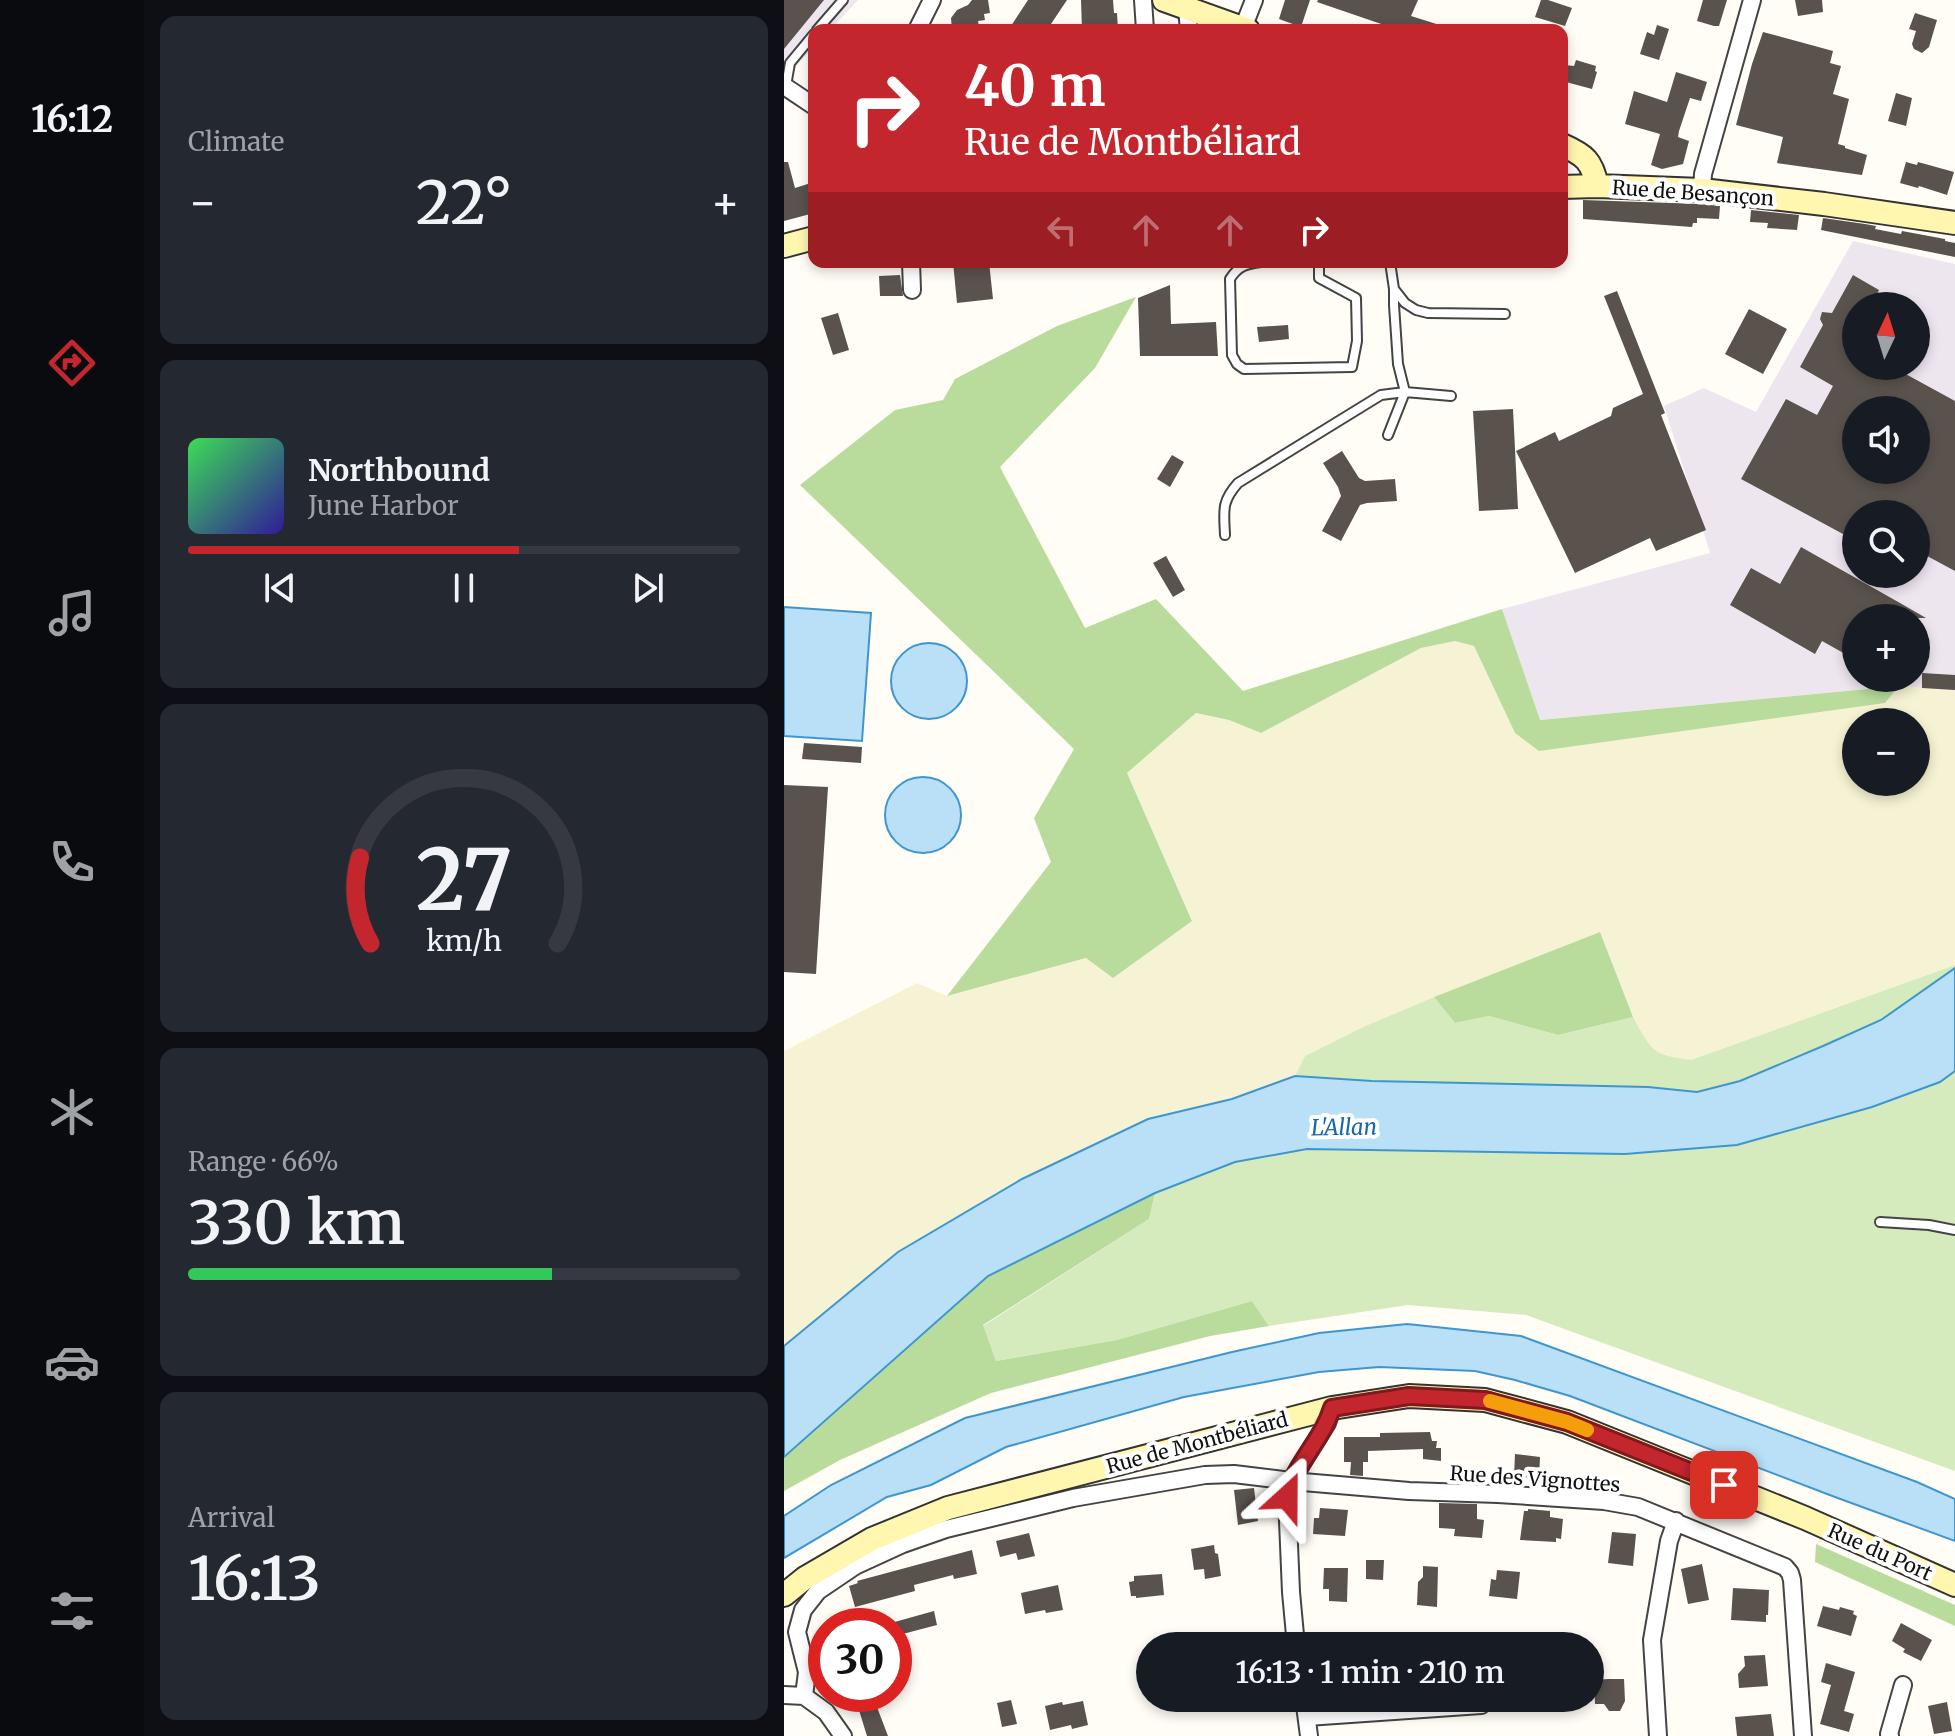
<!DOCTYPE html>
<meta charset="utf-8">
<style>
body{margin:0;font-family:Merriweather,serif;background:#242831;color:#f1f3f6;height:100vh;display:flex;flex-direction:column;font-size:30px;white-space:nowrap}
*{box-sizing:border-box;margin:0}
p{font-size:26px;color:#9ea1a6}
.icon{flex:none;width:44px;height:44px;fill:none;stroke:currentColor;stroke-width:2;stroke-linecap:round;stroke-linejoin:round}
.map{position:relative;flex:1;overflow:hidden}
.details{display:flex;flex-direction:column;gap:16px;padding:16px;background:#0d0f14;width:640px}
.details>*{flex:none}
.guide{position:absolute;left:24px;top:24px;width:760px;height:244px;border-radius:16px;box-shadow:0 4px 12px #0003;background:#c4262e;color:#fff;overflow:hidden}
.needle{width:52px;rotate:4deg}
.controls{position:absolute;left:1058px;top:292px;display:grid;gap:16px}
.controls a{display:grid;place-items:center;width:88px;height:88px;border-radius:50%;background:#171b24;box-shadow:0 4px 12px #0003;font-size:40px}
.speed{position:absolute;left:24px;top:1608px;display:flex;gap:16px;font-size:40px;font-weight:700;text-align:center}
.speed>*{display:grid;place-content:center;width:104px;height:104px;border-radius:50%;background:#171b24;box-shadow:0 4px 12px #0003;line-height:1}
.speed .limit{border:12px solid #d22;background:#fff;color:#111}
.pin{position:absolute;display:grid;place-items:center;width:68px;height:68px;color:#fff;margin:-34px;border-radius:16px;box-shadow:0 4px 12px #0006}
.me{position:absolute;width:88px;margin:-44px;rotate:24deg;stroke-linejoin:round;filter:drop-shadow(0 0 6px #0008)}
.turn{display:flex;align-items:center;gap:28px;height:168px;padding:0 24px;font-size:36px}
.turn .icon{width:104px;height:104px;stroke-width:2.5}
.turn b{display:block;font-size:56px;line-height:68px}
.lanes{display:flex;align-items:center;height:76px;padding:0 24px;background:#0003;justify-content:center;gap:40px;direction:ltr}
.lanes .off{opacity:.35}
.big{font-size:60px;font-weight:600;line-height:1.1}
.details .widget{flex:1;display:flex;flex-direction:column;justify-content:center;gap:12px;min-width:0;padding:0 28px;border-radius:16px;background:#242831}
.details .dial{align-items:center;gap:0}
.dial svg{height:208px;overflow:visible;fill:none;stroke:#363941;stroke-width:7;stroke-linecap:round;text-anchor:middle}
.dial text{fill:#f1f3f6;stroke:none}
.song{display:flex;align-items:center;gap:24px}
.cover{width:96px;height:96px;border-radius:12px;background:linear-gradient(135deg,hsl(130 70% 55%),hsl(250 70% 35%))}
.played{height:8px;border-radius:4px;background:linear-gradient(90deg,#c4262e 60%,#363941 60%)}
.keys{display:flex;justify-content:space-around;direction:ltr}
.heat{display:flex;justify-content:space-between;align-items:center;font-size:44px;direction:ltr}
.charge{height:12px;border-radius:6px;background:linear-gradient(90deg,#34c759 66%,#363941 0)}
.trip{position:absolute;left:352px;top:1632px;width:468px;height:80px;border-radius:40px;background:#171b24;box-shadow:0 4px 12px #0003;font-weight:600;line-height:80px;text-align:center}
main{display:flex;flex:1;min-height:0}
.tab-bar{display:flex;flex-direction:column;width:144px;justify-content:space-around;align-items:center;background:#090b0e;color:#9ea1a6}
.tab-bar .icon{width:56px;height:56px}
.tab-bar .current{color:#c4262e}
.tab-bar b{font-size:36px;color:#f1f3f6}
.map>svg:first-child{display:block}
</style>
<main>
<nav class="tab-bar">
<b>16:12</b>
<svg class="icon current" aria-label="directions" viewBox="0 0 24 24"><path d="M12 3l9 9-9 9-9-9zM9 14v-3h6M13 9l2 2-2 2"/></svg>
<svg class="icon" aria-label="music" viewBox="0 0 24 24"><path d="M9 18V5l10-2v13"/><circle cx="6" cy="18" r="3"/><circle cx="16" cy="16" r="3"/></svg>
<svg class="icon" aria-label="phone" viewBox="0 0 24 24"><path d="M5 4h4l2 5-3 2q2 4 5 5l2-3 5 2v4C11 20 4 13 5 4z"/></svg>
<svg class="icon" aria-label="climate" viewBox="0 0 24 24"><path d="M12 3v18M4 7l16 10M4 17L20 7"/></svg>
<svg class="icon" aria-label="car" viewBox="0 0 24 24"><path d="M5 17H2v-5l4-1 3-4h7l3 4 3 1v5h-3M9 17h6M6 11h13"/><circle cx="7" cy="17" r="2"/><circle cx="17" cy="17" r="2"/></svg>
<svg class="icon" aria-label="filters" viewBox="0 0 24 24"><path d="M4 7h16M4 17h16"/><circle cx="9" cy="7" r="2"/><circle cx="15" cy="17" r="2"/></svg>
</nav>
<section class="details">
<div class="widget"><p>Climate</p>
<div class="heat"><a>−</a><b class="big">22°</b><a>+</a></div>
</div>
<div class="widget">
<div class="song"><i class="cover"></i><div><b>Northbound</b><p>June Harbor</p></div></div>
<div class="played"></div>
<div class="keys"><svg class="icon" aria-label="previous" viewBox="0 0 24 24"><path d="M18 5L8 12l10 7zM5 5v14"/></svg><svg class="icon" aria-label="pause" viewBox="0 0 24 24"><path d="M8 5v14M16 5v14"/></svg><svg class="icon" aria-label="next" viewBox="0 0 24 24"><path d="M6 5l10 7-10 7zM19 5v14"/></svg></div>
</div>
<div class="widget dial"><svg viewBox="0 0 100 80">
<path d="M14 69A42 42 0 1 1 86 69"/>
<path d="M14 69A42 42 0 0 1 10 36" stroke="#c4262e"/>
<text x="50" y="56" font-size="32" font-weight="700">27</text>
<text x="50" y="72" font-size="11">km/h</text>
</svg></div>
<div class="widget"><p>Range · 66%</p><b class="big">330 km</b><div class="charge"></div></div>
<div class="widget"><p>Arrival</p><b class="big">16:13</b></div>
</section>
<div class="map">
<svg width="1171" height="1736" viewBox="0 0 1171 1736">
<rect width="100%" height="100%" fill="#fffdf5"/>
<path fill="#eee6ef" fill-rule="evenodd" d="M0,0H74L46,30H30V47L0,79Z
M1069,241L1171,264V691L1115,686L755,720L718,609L926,553L880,406L920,388L972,412ZM1072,306H1132V366H1072ZM1072,410H1132V470H1072ZM1072,514H1132V574H1072ZM1072,618H1132V678H1072Z"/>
<path fill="#f6f3d4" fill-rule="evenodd" d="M671,641L690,646L731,733L1101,703L1115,686L1171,691V965L907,1060L882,1057L865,1046L849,1017L816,932L650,997L579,1027L521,1056L511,1076L448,1099L0,1346V1051L133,983L163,996L303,958L408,920L343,773L412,713L445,720L477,733L637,648ZM1072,722H1132V782H1072Z"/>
<path fill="#d5ebbd" d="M1171,965V968L1097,1020L1039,1046L956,1081L912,1092L864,1087L588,1081L511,1076L521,1056L579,1027L650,997L671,1023L705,1016L774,1035L849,1017C868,1051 868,1055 907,1060Z
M1171,1071V1471L742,1315L624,1305L485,1326L468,1301L333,1340L212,1361L199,1326L365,1219L371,1193L451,1162L523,1149L841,1154L953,1145L1088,1107L1156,1082Z"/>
<path fill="#b9dc9c" d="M352,297L311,368L216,467L301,628L372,599L459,691L718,609L756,720L1115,686L1101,703L755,751L731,733L690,646L671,641L637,648L477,733L445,720L412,713L343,773L408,921L329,978L302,958L163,996L267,862L250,818L290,749L16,485L111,410L159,400L171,379L273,326Z
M816,932L849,1017L774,1035L705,1016L671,1023L650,997Z
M371,1193L365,1219L199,1325L212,1361L333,1340L468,1301L485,1326L426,1336L207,1393L56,1460L0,1491V1457L204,1276Z
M1032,1544L1171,1605V1626L1031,1562Z"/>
<path fill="#b9e0f7" stroke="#3f96cf" stroke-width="2" d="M0,607L87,613L78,741L0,736Z
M107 681a38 38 0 1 1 76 0a38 38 0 1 1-76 0Z
M101 815a38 38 0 1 1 76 0a38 38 0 1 1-76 0Z
M1171,968V1071L1156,1082L1088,1107L953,1145L841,1154L523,1149L451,1162L371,1193L204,1276L0,1457V1346L114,1252L238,1179L364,1119L448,1099L511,1076L588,1081L864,1087L913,1092L956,1081L1039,1046L1097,1020Z
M623,1324L737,1336L1133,1482L1171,1499V1541L1051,1497L786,1396L731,1380L691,1371L595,1367L535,1372L400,1397L222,1447L147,1485L103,1497L0,1558V1516L47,1485L181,1418L448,1352L535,1333Z"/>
<path fill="#5a524d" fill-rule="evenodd" d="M0,0H40L0,49Z
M188,0H204L206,13L200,14L201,20L194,21L195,27L189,28V30H168L167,18L173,10L184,5Z
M244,0H283L263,30H235L227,26Z
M297,0H329L330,13H333L334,30H298Z
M501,0H526L517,27L495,19Z
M534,0H634L627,16L662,27L661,30H601L603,26L533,2Z
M757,0H764L788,8L781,26L751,17Z
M919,0H943L935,26H930L913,21Z
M1011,0H1038L1039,12L1014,16Z
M1131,13L1153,20L1145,47L1138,53L1130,49L1128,44L1132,31L1125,29Z
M873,25L885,29L875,60L856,54L863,32L870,35Z
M979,32L1049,51L1046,63L1057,66L1049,94L1065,99L1054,144L1061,146V148L1083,155L1078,175L993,163L999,137L952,125L968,64Z
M792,60L812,66L811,71L813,72L808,89L782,82L783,79L778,78L781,65L790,66Z
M892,72L923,82L917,101L906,98L895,131L894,137L905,141L899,164L878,169L867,165L876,134L841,124L850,91L883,102Z
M1112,93L1128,98L1122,126L1104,121Z
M0,162H4L11,188L30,182V213L0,221Z
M1122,162L1133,165L1134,162L1170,172L1163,195L1135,186L1134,188L1116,183Z
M799,200L917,204L936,206L935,219L913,218V223H909L908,227L799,219Z
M967,210L1015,215L1013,230L983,228L984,223L966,222Z
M1039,218L1081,224L1092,226L1091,229L1117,234L1118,231L1161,239V241L1171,243V257L1037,230Z
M169,262H205L209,299L173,303Z
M116,275L119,296H96L95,276Z
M1069,275L1095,290L1087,306H1072V333L1066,344L1072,347V366H1107L1171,401V571L1132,550V514H1072V541L957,479L1002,399L1033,415L1049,386L1016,367L1039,325L1036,319L1038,312L1048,313ZM1072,410H1132V470H1072Z
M386,285L387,324L432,322L434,356H356L354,298Z
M833,291L881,413L877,415L922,530L872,551L866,538L791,573L732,451L771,432L775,441L827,416L829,408L859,394L820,296Z
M965,309L1003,329L979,374L941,354Z
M54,313L65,350L49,355L37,318Z
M504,325L505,339L475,342L473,327Z
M729,409L734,509L695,511L689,411Z
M558,451L575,478L581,481L611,479L613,501L583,503L576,505L557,541L538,531L557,496L554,487L539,463Z
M388,455L400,462L386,487L373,479Z
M1017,547L1116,603L1142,618H1072V660L1038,641L1031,654L946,605L967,568L996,584Z
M382,556L401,590L389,597L369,563Z
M1138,673L1171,675V690L1138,688Z
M20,743L78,747L77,763L18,759Z
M0,785L44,787L32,974L0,972Z
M646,1432L648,1441H653L652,1448H657V1461L639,1459V1449L584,1451V1462H579V1476L566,1475L567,1462H560V1437H596V1433Z
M731,1454L756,1457L755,1479L730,1476Z
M470,1488L474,1521L454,1525L450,1490Z
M655,1503L693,1504V1519L700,1520L698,1538L670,1536L671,1529L655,1528Z
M536,1508L564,1510L561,1536L529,1534L530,1518H535Z
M744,1509L766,1511V1517L779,1519L777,1539L772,1538V1542L736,1540L740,1511H744Z
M828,1532L852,1534L849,1566L824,1563Z
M245,1533L251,1556L234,1560L232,1553L216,1557L212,1541Z
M430,1545L431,1553L434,1554L437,1576L421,1579L420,1569L410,1570L407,1549Z
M188,1550L193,1574L170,1579L169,1575L130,1585L131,1591L71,1607L65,1586L74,1583L73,1581Z
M582,1560H600L599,1580L582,1579Z
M918,1564L925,1600L904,1604L897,1569Z
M639,1566L654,1567L653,1607L633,1605L634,1582L639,1577Z
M540,1568H564L563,1602L545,1601V1589H539Z
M713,1570L736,1572L733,1599L705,1596L707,1579L712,1580Z
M378,1574L380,1595L352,1598V1596H347L345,1582L350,1581V1576Z
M274,1585L279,1610L262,1613L261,1610L241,1614L237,1593Z
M949,1588L985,1590L984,1615H982V1622L947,1620Z
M1039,1606L1055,1610L1056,1607L1070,1611L1069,1614L1073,1616L1067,1636L1033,1626Z
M150,1611L153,1625L111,1636L110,1626L107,1623Z
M1117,1623L1148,1640L1137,1661L1119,1652L1121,1649L1108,1641Z
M570,1632V1646H523V1640L542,1633Z
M981,1655L984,1686L955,1688L954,1674L961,1666L960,1656Z
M1042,1663L1071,1672L1060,1711L1070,1714L1065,1732L1036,1724L1047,1685L1037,1682Z
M824,1679H840L841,1701L836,1711H825L820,1704H811L810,1680Z
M70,1694H88L104,1736H83Z
M227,1700L233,1724L218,1727L213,1703Z
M299,1701L304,1725L288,1729L287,1725L266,1730L261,1706L278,1702L279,1705Z
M1163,1702L1168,1731L1150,1734L1144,1706Z
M987,1714L990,1736H953L951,1717Z"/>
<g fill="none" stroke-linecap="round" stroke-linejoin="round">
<g stroke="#444" stroke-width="12">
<path id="lane" d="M33,30L59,0
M2,86L6,63L30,34
M477,262C462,264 454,266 446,279L448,355L453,364L460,369L568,367L573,341L572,298L535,278V262
M606,262L610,289L621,303L632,310L644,313L721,314
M604,435L621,392L614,364L610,305V289
M441,535C440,511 437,502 454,483L597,395L621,392L667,396
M1096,1222L1145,1225L1171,1230"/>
</g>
<g stroke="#444" stroke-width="20">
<path id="street" d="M359,0L361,30
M403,9L405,30
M459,28L470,0
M133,30L148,0
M0,86L30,106
M918,190L919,174L968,0
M127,262L128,290
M512,1646L507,1592L503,1497L507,1481L543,1423L548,1408
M0,1695L20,1696L42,1712L59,1736
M20,1696L23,1672L13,1632L19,1610L34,1591L71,1566L119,1544L162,1529L289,1498L421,1475L450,1474L507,1481L625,1491L714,1494L820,1501L854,1507L1001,1567L1006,1573L1008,1580L1019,1736
M520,1698L525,1736
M523,1717L697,1705L700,1698
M874,1736L868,1640L885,1541L892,1521
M1106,1736L1105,1734L1119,1685"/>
</g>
<g stroke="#333" stroke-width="26">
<path id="secondary" d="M380,0L464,30
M778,145C801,155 808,161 813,186
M778,187L813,186L918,190L1040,204L1171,223
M0,246L30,238
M0,1595L21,1578L88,1539L164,1508L548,1408L625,1396L701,1400L783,1422L1021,1518L1171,1585"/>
</g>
<use href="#lane" stroke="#fff" stroke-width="8"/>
<use href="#street" stroke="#fff" stroke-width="16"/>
<use href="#secondary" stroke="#fff6b0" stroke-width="22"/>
</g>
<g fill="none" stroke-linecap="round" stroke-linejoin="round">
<g stroke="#7f191e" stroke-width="20">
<path id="route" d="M503,1497C510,1464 538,1441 548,1408L625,1396L701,1400L783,1422L940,1485"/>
</g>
<use href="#route" stroke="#c4262e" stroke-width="14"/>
<path stroke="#f59e0b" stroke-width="14" d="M706,1401L783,1422L803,1430"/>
</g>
<g text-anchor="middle" stroke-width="8" stroke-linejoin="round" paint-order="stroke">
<g font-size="20" fill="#111" stroke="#fff">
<text transform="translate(909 193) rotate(4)" y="7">Rue de Besançon</text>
<text transform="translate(413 1443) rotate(-15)" y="7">Rue de Montbéliard</text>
<text transform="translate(751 1479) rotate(4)" y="7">Rue des Vignottes</text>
<text transform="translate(1096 1552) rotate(24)" y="7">Rue du Port</text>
</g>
<g font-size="22" font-style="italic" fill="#1768a6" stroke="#fff">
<text transform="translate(560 1127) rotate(-1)" y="8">L'Allan</text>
</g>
</g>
</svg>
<div class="controls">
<a><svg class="needle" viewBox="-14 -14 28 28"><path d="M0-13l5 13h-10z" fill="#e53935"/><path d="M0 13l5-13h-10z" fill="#9ea1a6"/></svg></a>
<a><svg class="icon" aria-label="sound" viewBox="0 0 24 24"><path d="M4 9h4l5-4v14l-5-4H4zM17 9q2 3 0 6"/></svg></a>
<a><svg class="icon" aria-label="search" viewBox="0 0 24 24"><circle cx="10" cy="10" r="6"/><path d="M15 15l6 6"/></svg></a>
<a>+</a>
<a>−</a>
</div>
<div class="speed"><div class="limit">30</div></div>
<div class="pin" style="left:940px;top:1485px;background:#d93025"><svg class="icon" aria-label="arrive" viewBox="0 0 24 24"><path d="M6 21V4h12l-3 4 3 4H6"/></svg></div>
<svg class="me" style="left:503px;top:1497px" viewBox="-20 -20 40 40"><path d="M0-17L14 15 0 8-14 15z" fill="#c4262e" stroke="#fff" stroke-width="4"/></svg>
<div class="trip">16:13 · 1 min · 210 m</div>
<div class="guide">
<div class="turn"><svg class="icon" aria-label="right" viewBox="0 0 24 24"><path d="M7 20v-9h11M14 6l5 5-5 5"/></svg><div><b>40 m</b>Rue de Montbéliard</div></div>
<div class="lanes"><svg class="icon off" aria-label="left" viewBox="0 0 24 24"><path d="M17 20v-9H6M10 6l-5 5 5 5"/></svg><svg class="icon off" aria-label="ahead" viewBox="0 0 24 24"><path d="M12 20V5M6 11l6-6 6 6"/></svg><svg class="icon off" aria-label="ahead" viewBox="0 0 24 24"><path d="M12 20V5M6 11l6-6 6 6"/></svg><svg class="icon" aria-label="right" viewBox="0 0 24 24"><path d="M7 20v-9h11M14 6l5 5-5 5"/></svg></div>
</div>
</div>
</main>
